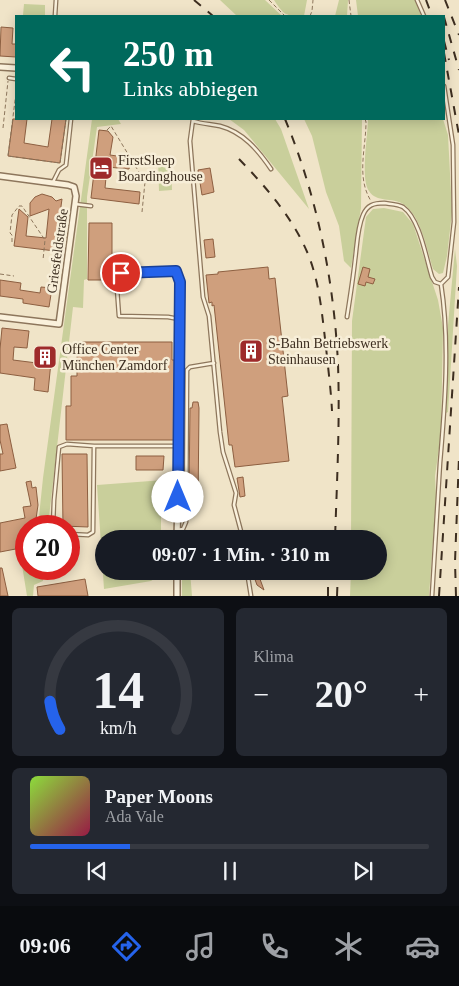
<!DOCTYPE html>
<html lang="de">
<meta charset="utf-8">
<style>
body{margin:0;font-family:"Times New Roman",serif;background:#242831;color:#f1f3f6;height:100vh;display:flex;flex-direction:column;font-size:19px;white-space:nowrap}
*{box-sizing:border-box;margin:0}
p{font-size:16px;color:#9ea1a6}
.icon{flex:none;width:28px;height:28px;fill:none;stroke:currentColor;stroke-width:2;stroke-linecap:round;stroke-linejoin:round}
.map{position:relative;height:596px;overflow:hidden}
.drawer{display:flex;flex-direction:column;gap:12px;padding:12px;background:#0d0f14;flex:1}
.drawer>*{flex:none}
.guide{position:absolute;left:15px;top:15px;width:430px;height:105px;border-radius:0px;box-shadow:0 2px 12px #0003;background:#00695c;color:#fff;overflow:hidden}
.speed{position:absolute;left:15px;top:515px;display:flex;gap:10px;font-size:25px;font-weight:700;text-align:center}
.speed>*{display:grid;place-content:center;width:65px;height:65px;border-radius:50%;background:#171b24;box-shadow:0 2px 12px #0003;line-height:1}
.speed .limit{border:8px solid #d22;background:#fff;color:#111}
.pin{position:absolute;display:grid;place-items:center;width:42px;height:42px;color:#fff;margin:-21px;border:2px solid #fff;border-radius:50%;box-shadow:0 1px 5px #0007}
.me{position:absolute;width:55px;margin:-28px;rotate:0deg;stroke-linejoin:round;filter:drop-shadow(0 0 4px #0008)}
.turn{display:flex;align-items:center;gap:18px;height:105px;padding:0 25px;font-size:22px}
.turn .icon{width:65px;height:65px;stroke-width:2.5}
.turn b{display:block;font-size:35px;line-height:42px}
.big{font-size:38px;font-weight:700;line-height:1.1}
.drawer .tile{flex:1;display:flex;flex-direction:column;justify-content:center;gap:8px;min-width:0;padding:0 18px;border-radius:8px;background:#242831}
.drawer .dial{align-items:center;gap:0}
.dial svg{height:130px;overflow:visible;fill:none;stroke:#363941;stroke-width:7;stroke-linecap:round;text-anchor:middle}
.dial text{fill:#f1f3f6;stroke:none}
.song{display:flex;align-items:center;gap:15px}
.cover{width:60px;height:60px;border-radius:8px;background:linear-gradient(135deg,hsl(90 70% 55%),hsl(340 70% 35%))}
.played{height:5px;border-radius:2px;background:linear-gradient(90deg,#2563eb 25%,#363941 25%)}
.keys{display:flex;justify-content:space-around;direction:ltr}
.heat{display:flex;justify-content:space-between;align-items:center;font-size:28px;direction:ltr}
.drawer .tiles{flex:1;display:grid;gap:12px;grid-template-columns:1fr 1fr}
.tile:last-child{grid-column:span 2}
.trip{position:absolute;left:95px;top:530px;width:292px;height:50px;border-radius:25px;background:#171b24;box-shadow:0 2px 12px #0003;font-weight:700;line-height:50px;text-align:center}
.tabs{display:flex;height:80px;justify-content:space-around;align-items:center;background:#090b0e;color:#9ea1a6}
.tabs .icon{width:35px;height:35px}
.tabs .selected{color:#2563eb}
.tabs b{font-size:22px;color:#f1f3f6}
.map>svg:first-child{display:block}
</style>
<div class="map">
<svg width="459" height="596" viewBox="0 0 459 596">
<rect width="100%" height="100%" fill="#f0e4c8"/>
<path fill="#c9cf9b" d="M220,0H265L282,16H237Z
M274,0H307L304,16C285,16 284,15 274,0Z
M339,0H348L347,16H335Z
M356,0H415L421,16H358Z
M24,4L45,5V16L23,15Z
M92,119H118L121,124L97,127L87,197V279L84,280L83,308L73,307L48,526H38L43,478Z
M229,119H275L281,129L309,209L244,130Z
M304,119H362L361,208L351,268L344,261L339,226L326,192L312,136Z
M368,119H443L448,135L452,212L447,256L443,273L439,274L433,269C427,250 421,215 403,204C393,197 376,203 369,191C360,179 368,134 368,119Z
M158,158H171L172,190L159,191Z
M384,208L403,212L413,224L438,300L443,328L441,434L435,476L436,498L429,596H350L351,571H379V539H351L352,321L366,217L373,209Z
M455,249L457,266L448,412L446,413L448,325Z
M164,480L161,498V539H104V571H161V574L151,581L104,589L97,485Z
M26,552V569H44L43,581L34,585L33,596H27L20,553Z
M182,571H190L192,596H182Z"/>
<path fill="#cf9f7d" stroke="#8d5f41" d="M1,27L13,28L12,44H16V57L0,56Z
M13,119H27L24,143L48,147L52,119H66L60,163L8,156Z
M99,130L108,131L113,137L110,155L124,157L130,164L129,169L107,167L105,188L140,192L139,204L91,198Z
M210,168L214,192L202,195L198,170Z
M42,194L52,197L56,201L62,199L55,251L14,246L19,209L28,217L26,236L46,238L49,209L30,216V203L35,197Z
M89,223H112V280H88Z
M213,239L215,257L206,258L204,240Z
M268,267L269,279L275,278L288,396L282,397L289,461L235,467L232,445H229L214,305L212,306V302L209,303L206,275L218,274V272Z
M363,267L370,269L368,277L375,279L373,284L366,282L365,286L358,284Z
M0,280L21,283L20,290L40,293L41,287L52,288L49,307L23,303V299L0,296Z
M2,328L29,331L27,348L14,347L13,360L37,363L38,350L52,352L48,392L34,390L35,378L0,373V349Z
M77,342H172V360H176L175,440H66V406H71V376H77Z
M193,402H198L199,408L198,505H192V498L191,493H189L190,408H192Z
M7,424L16,468L0,471V454H3L0,440V425Z
M62,454H87L88,527L63,526Z
M136,456H164L163,470H136Z
M243,477L245,496L240,497L237,478Z
M31,481L32,488L36,487L38,505L35,526H26V547L0,552V523L25,518L23,507L31,506L26,482Z
M0,568H2L8,596H0Z
M252,571H257L264,590L257,585Z
M85,579L88,596H38L37,587Z"/>
<g fill="none" stroke-linecap="round" stroke-linejoin="round">
<g stroke="#8d765c" stroke-width="5">
<path id="service" d="M417,0L424,16
M55,16L56,0
M9,78L16,79
M193,119L190,141L203,297L209,316L220,432L223,452L236,493L234,505L243,539
M193,121C202,124 211,124 220,126C243,132 258,150 271,169
M53,182L59,170L66,165L71,119
M75,204L91,206
M347,317C350,298 353,279 355,260C357,246 357,229 363,215C367,205 374,203 384,203C390,204 398,204 403,207C420,219 426,258 432,277L435,282L441,284L448,277L454,222L453,145L444,86
M178,496L180,282L176,271L121,273L116,275L119,316L168,317L179,319
M53,526L54,500L59,447L67,444L94,446
M177,530L183,529L186,522L187,370L190,367L214,363
M69,534L88,535L93,532L94,446H178
M247,571L251,596
M432,596C435,552 437,507 440,463C445,405 450,341 441,284"/>
</g>
<g stroke="#8d765c" stroke-width="8">
<path id="minor" d="M0,67L16,68
M0,176L68,185L74,187L76,196L59,324L0,317
M177,539L178,497
M177,571V596"/>
</g>
<path stroke="#8d765c" stroke-width="1" stroke-dasharray="4 2.5" stroke-linecap="butt" d="M269,0L285,16
M349,0L351,16
M310,16L312,11L313,0
M16,93L8,156L60,163L66,119
M365,119L366,122C366,148 356,177 371,201
M3,128L8,81
M107,130L111,126L145,182L142,212
M12,242V235L10,233L12,215L19,206H22L45,240L43,260
M0,274L14,276"/>
<use href="#service" stroke="#faf1dc" stroke-width="2.5"/>
<use href="#minor" stroke="#faf1dc" stroke-width="5"/>
<path stroke="#3d2e20" stroke-width="2" stroke-dasharray="9 9" stroke-linecap="butt" d="M194,0L213,16
M426,0L432,16
M445,0L459,35
M444,17L459,70
M444,41L449,60
M444,53L459,135
M285,119C317,196 334,280 338,364C340,422 337,480 335,539
M239,159C266,187 293,218 308,254C320,284 322,315 326,347C328,368 331,390 332,411
M328,596V571
M337,596L338,571
M439,596L459,287
M456,596L455,562L459,457"/>
</g>
<g fill="none" stroke-linecap="round" stroke-linejoin="round">
<g stroke="#184099" stroke-width="12">
<path id="route" d="M121,273L176,271L180,282L178,497"/>
</g>
<use href="#route" stroke="#2563eb" stroke-width="9"/>
</g>
<defs>
<g id="hotel-square" transform="scale(1.25)"><rect x="-9" y="-9" width="18" height="18" rx="4" fill="#9e2a2b" stroke="#f7eed8"/><path d="M-6-4.5h1.5V1H6V5H4.5V3h-9V5H-6ZM-4 0a1.8 1.8 0 1 1 3.6 0ZM.5 0V-2.5h3Q6-2.5 6 0Z" fill="#fff"/></g>
<g id="building-square" transform="scale(1.25)"><rect x="-9" y="-9" width="18" height="18" rx="4" fill="#9e2a2b" stroke="#f7eed8"/><path d="M-4-6H4V6H1V3H-1V6H-4ZM-2.5-4.3h1.7v1.8h-1.7ZM.8-4.3h1.7v1.8H.8ZM-2.5-1h1.7V.8h-1.7ZM.8-1h1.7V.8H.8Z" fill="#fff"/></g>
</defs>
<g fill-rule="evenodd">
<use href="#hotel-square" x="101" y="168"/>
<use href="#building-square" x="251" y="351"/>
<use href="#building-square" x="45" y="357"/>
</g>
<g text-anchor="middle" stroke-width="5" stroke-linejoin="round" paint-order="stroke">
<g font-size="14" fill="#3d2e20" stroke="#f7eed8" text-anchor="start">
<text x="118" y="165">FirstSleep<tspan x="118" dy="16">Boardinghouse</tspan></text>
<text x="268" y="348">S-Bahn Betriebswerk<tspan x="268" dy="16">Steinhausen</tspan></text>
<text x="62" y="354">Office Center<tspan x="62" dy="16">München Zamdorf</tspan></text>
</g>
<g font-size="14" fill="#3d2e20" stroke="#f7eed8">
<text transform="translate(57 251) rotate(-82)" y="5">Griesfeldstraße</text>
</g>
</g>
</svg>
<div class="speed"><div class="limit">20</div></div>
<div class="pin" style="left:121px;top:273px;background:#d93025"><svg class="icon" aria-label="arrive" viewBox="0 0 24 24"><path d="M6 21V4h12l-3 4 3 4H6"/></svg></div>
<svg class="me" style="left:178px;top:497px" viewBox="-20 -20 40 40"><circle r="19" fill="#fff"/><path d="M0-13L10 11 0 6-10 11z" fill="#2563eb"/></svg>
<div class="trip">09:07 · 1 Min. · 310 m</div>
<div class="guide">
<div class="turn"><svg class="icon" aria-label="left" viewBox="0 0 24 24"><path d="M17 20v-9H6M10 6l-5 5 5 5"/></svg><div><b>250 m</b>Links abbiegen</div></div>
</div>
</div>
<section class="drawer">
<div class="tiles">
<div class="tile dial"><svg viewBox="0 0 100 80">
<path d="M14 69A42 42 0 1 1 86 69"/>
<path d="M14 69A42 42 0 0 1 8 52" stroke="#2563eb"/>
<text x="50" y="56" font-size="32" font-weight="700">14</text>
<text x="50" y="72" font-size="11">km/h</text>
</svg></div>
<div class="tile"><p>Klima</p>
<div class="heat"><a>−</a><b class="big">20°</b><a>+</a></div>
</div>
<div class="tile">
<div class="song"><i class="cover"></i><div><b>Paper Moons</b><p>Ada Vale</p></div></div>
<div class="played"></div>
<div class="keys"><svg class="icon" aria-label="previous" viewBox="0 0 24 24"><path d="M18 5L8 12l10 7zM5 5v14"/></svg><svg class="icon" aria-label="pause" viewBox="0 0 24 24"><path d="M8 5v14M16 5v14"/></svg><svg class="icon" aria-label="next" viewBox="0 0 24 24"><path d="M6 5l10 7-10 7zM19 5v14"/></svg></div>
</div>
</div>
</section>
<nav class="tabs">
<b>09:06</b>
<svg class="icon selected" aria-label="directions" viewBox="0 0 24 24"><path d="M12 3l9 9-9 9-9-9zM9 14v-3h6M13 9l2 2-2 2"/></svg>
<svg class="icon" aria-label="music" viewBox="0 0 24 24"><path d="M9 18V5l10-2v13"/><circle cx="6" cy="18" r="3"/><circle cx="16" cy="16" r="3"/></svg>
<svg class="icon" aria-label="phone" viewBox="0 0 24 24"><path d="M5 4h4l2 5-3 2q2 4 5 5l2-3 5 2v4C11 20 4 13 5 4z"/></svg>
<svg class="icon" aria-label="climate" viewBox="0 0 24 24"><path d="M12 3v18M4 7l16 10M4 17L20 7"/></svg>
<svg class="icon" aria-label="car" viewBox="0 0 24 24"><path d="M5 17H2v-5l4-1 3-4h7l3 4 3 1v5h-3M9 17h6M6 11h13"/><circle cx="7" cy="17" r="2"/><circle cx="17" cy="17" r="2"/></svg>
</nav>
